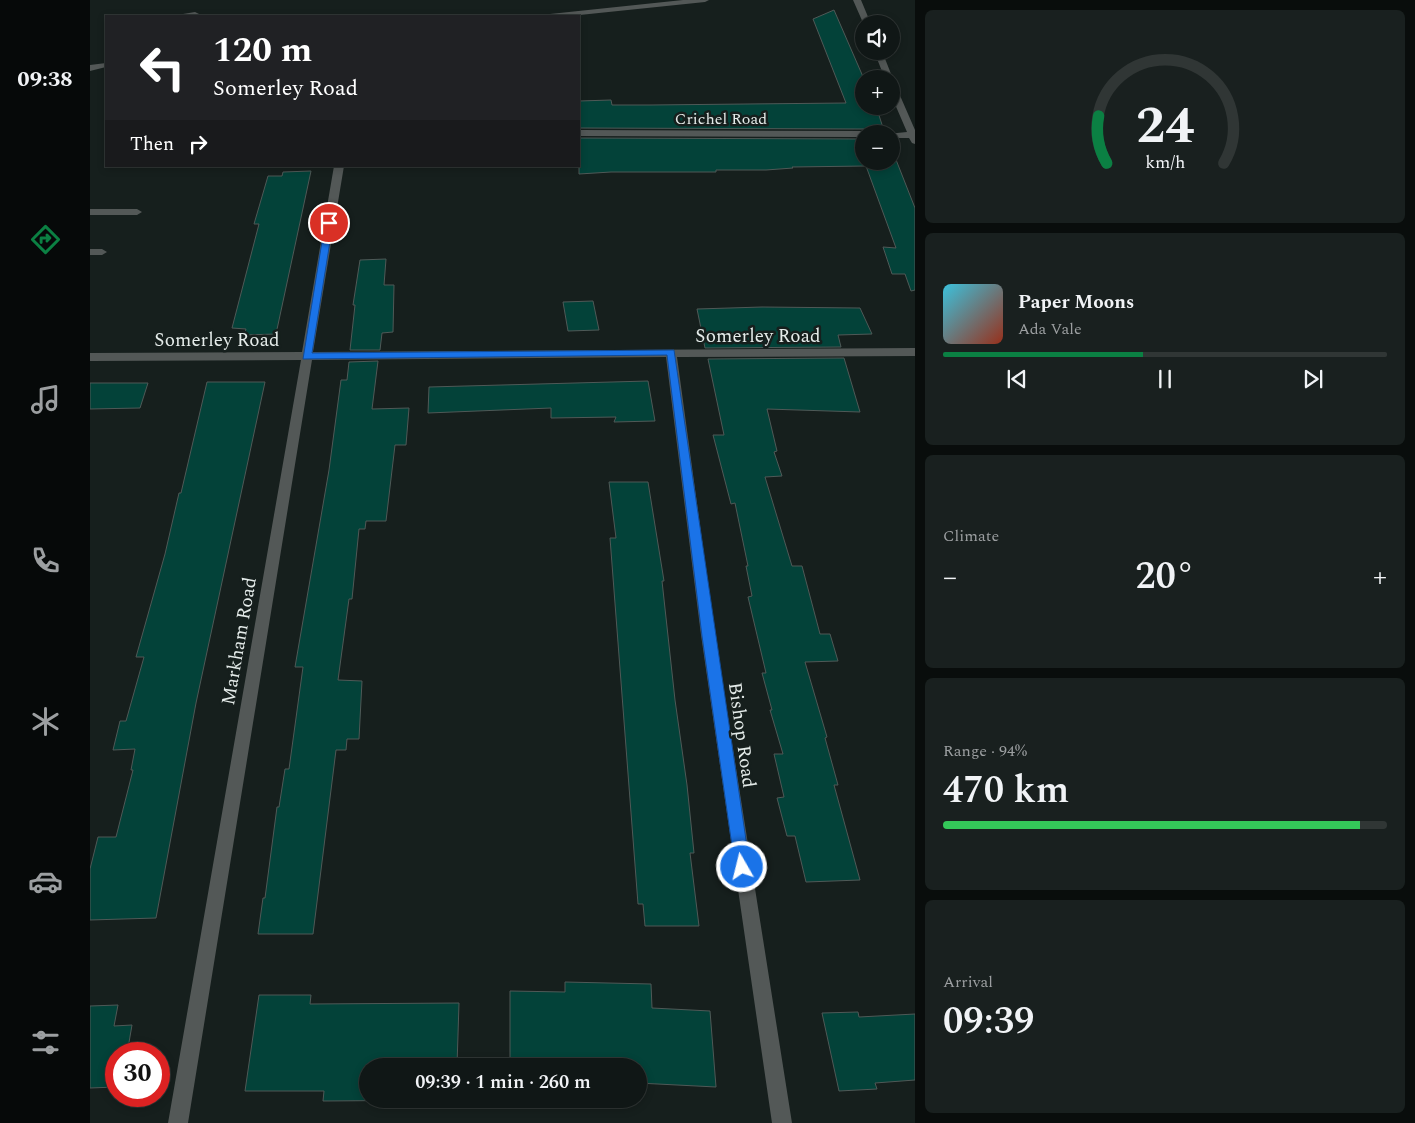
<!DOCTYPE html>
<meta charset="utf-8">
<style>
body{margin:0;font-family:Spectral,serif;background:#19201f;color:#f1f3f6;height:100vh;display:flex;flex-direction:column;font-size:19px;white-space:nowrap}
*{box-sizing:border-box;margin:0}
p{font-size:16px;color:#9c9fa1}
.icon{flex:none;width:28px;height:28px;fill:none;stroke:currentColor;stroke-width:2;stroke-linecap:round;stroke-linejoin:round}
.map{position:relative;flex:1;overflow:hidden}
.details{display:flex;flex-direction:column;gap:10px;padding:10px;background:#090d0c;width:500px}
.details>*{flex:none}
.guide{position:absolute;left:15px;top:15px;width:475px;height:152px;border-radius:0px;box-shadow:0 2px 8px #0003,0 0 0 1px #303635;background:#202124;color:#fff;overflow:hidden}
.tools{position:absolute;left:765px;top:15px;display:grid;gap:10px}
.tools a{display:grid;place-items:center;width:45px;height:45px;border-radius:50%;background:#101716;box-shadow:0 2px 8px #0003,0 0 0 1px #303635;font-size:25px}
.speed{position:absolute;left:15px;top:1042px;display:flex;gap:10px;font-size:25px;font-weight:700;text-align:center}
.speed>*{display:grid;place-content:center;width:65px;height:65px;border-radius:50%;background:#101716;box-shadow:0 2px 8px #0003,0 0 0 1px #303635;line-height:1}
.speed .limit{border:8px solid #d22;background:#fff;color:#111}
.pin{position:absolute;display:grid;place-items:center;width:42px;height:42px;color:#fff;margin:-21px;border:2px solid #fff;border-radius:50%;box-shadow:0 1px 5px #0007}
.me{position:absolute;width:55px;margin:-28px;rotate:352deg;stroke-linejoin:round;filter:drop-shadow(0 0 4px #0008)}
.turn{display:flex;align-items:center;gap:18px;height:105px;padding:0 25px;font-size:22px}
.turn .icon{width:65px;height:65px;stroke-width:2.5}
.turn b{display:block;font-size:35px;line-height:42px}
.then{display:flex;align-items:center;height:48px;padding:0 25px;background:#0003;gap:10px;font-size:19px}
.big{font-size:38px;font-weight:600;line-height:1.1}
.details .card{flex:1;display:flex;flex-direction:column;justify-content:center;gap:8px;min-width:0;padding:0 18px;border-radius:8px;background:#19201f}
.details .dial{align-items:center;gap:0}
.dial svg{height:130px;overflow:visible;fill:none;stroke:#303635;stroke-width:7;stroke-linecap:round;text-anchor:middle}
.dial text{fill:#f1f3f6;stroke:none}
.song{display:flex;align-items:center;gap:15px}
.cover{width:60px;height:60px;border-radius:8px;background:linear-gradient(135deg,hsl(190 70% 55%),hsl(10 70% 35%))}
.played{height:5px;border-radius:2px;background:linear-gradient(90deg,#0b8043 45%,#303635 45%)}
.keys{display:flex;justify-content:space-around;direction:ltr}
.heat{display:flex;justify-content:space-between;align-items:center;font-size:28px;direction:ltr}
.charge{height:8px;border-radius:4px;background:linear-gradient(90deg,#34c759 94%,#303635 0)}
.trip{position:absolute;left:269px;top:1058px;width:288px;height:50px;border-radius:25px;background:#101716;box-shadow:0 2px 8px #0003,0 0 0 1px #303635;font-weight:600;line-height:50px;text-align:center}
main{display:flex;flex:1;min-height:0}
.tab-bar{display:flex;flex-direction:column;width:90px;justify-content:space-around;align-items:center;background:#060909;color:#9c9fa1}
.tab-bar .icon{width:35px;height:35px}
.tab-bar .selected{color:#0b8043}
.tab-bar b{font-size:22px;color:#f1f3f6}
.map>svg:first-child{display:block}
</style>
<main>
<nav class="tab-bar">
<b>09:38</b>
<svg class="icon selected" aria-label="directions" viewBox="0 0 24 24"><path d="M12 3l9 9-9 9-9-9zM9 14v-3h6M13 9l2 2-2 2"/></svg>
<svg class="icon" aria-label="music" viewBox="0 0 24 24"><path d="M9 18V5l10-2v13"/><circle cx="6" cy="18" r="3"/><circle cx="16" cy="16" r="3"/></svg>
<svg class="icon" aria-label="phone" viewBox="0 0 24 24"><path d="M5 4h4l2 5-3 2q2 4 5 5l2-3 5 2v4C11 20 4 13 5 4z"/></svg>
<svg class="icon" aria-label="climate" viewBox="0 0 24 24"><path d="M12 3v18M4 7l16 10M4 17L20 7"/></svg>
<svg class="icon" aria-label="car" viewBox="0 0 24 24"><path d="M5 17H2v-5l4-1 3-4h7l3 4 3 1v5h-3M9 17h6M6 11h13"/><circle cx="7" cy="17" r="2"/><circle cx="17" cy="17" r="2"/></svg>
<svg class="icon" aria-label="filters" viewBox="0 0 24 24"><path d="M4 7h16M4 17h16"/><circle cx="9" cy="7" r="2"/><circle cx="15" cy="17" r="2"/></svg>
</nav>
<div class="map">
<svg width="825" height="1123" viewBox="0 0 825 1123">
<rect width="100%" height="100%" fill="#161f1d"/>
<path fill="#034239" stroke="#4f5957" d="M744,10L774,79V106H786L795,134H780L774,129L489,128V101L521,100L522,105H560L756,103L723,19Z
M489,138L774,139V161H801V147L825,208V290L821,291L815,274H802L793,247L806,248L776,166L702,167L703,168L676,170H626V172H521L489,174Z
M221,171L186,334L154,335L156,329L142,328L169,224H164L178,176H192L193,172Z
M296,259L294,285H304L303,332L292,333L290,350H260L265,305H263L270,260Z
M503,301L509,330L478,331L473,302Z
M672,307L770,308L782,334L748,335L751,347L615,348L607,309Z
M754,358L770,412L677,409L687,451L684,452L692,476L675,477L702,566H712L730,634H740L748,661L715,662L737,737L735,738L748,785H744L770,880L716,882L705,836H697L687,798L694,797L684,754H693L680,710H682L672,673H676L658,597L662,596L656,566H658L645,503L641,504L623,435H634L618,359Z
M288,361L282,409L319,408L316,445H305L296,521H276L275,529H269L262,599H259L248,680L272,681L269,739H257L256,750H246L223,934H168L173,898H175L187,807H189L195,769H199L213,667H205L239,470L251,380H257L259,362Z
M558,381L565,421L524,422L526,417L461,418V408L338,413L339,387Z
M117,382H175L106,703L66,918L0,920V869L8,837H26L43,770H41L45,749L23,750L30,721H36L54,657H46L75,554L89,493H91Z
M0,383H58L50,408L0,409Z
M519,482H558L574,581H572L585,700L597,785L604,853H600L609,926H555L553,904H548L520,538H526Z
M475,982L561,984L562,1008L620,1011L626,1087L548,1083V1066H420V991L475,992Z
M169,995H221L220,1004L369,1003L367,1066H278V1099L367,1100L233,1101L234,1091H155Z
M28,1005L24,1026L42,1025L37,1054H26V1087L0,1088V1006Z
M768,1012L769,1017L825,1014V1080L785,1083L787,1089L749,1091L732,1013Z"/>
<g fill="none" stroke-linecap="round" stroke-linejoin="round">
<path fill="#535857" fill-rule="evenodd" d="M105,12L109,14L108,16H81Z
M0,209H47L52,212L47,215H0Z
M0,249H12L17,252L12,255H0Z"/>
<path fill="#535857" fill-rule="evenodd" d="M593,0H619L615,2L480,16H456L460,14Z
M763,0H771L781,24L774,25Z
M784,51H792L803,79L802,81L801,79H795Z
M16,63V67L0,71V65Z
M801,82L805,84L825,130V144L822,143L819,138H801V134H797L817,132L801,95Z
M489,130L774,131L778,134H774V137L489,136Z
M244,166H254L223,352L825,348V356L587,357L625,635L702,1123H682L611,635L576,357L222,360L98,1123H78L211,360L0,361V353L212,352Z"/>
</g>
<path fill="#1a73e8" stroke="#114b97" d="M239,221L243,223L222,353L584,350L660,867L658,872L652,874L647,872L645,867L612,636L577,355L213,359L235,223Z"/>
<g text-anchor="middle" stroke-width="5" stroke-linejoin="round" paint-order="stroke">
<g font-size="16" fill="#e4ebe9" stroke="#161f1d">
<text x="631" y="124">Crichel Road</text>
</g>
<g font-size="19" fill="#e4ebe9" stroke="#161f1d">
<text x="668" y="342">Somerley Road</text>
<text x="127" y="346">Somerley Road</text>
<text transform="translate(148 641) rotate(-80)" y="7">Markham Road</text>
<text transform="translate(653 735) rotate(82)" y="7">Bishop Road</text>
</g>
</g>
</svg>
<div class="tools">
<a><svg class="icon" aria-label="sound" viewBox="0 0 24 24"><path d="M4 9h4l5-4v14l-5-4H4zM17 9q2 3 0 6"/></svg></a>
<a>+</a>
<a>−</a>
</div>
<div class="speed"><div class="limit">30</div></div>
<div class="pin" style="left:239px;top:223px;background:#d93025"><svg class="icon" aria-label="arrive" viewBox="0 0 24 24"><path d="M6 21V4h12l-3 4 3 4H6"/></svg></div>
<svg class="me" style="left:652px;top:867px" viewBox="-20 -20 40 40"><circle r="17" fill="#1a73e8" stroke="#fff" stroke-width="3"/><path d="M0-11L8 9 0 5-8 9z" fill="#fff"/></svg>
<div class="trip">09:39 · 1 min · 260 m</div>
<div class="guide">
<div class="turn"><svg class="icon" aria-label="left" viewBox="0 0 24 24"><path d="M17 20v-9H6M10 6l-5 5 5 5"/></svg><div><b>120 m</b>Somerley Road</div></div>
<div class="then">Then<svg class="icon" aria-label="right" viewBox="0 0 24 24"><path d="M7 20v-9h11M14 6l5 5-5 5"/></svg></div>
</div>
</div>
<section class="details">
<div class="card dial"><svg viewBox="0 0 100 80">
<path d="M14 69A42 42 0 1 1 86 69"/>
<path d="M14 69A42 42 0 0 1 9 40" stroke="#0b8043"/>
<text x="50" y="56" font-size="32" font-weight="700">24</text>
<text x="50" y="72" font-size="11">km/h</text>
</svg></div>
<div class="card">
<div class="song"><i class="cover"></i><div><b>Paper Moons</b><p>Ada Vale</p></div></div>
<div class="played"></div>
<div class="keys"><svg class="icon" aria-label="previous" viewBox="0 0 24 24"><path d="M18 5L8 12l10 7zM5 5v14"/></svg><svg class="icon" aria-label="pause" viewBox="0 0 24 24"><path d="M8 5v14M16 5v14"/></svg><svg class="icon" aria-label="next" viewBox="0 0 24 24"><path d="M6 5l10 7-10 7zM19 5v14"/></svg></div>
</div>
<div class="card"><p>Climate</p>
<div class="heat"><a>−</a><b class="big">20°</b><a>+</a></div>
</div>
<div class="card"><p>Range · 94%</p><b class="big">470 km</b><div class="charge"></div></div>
<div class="card"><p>Arrival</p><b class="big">09:39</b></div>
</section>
</main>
